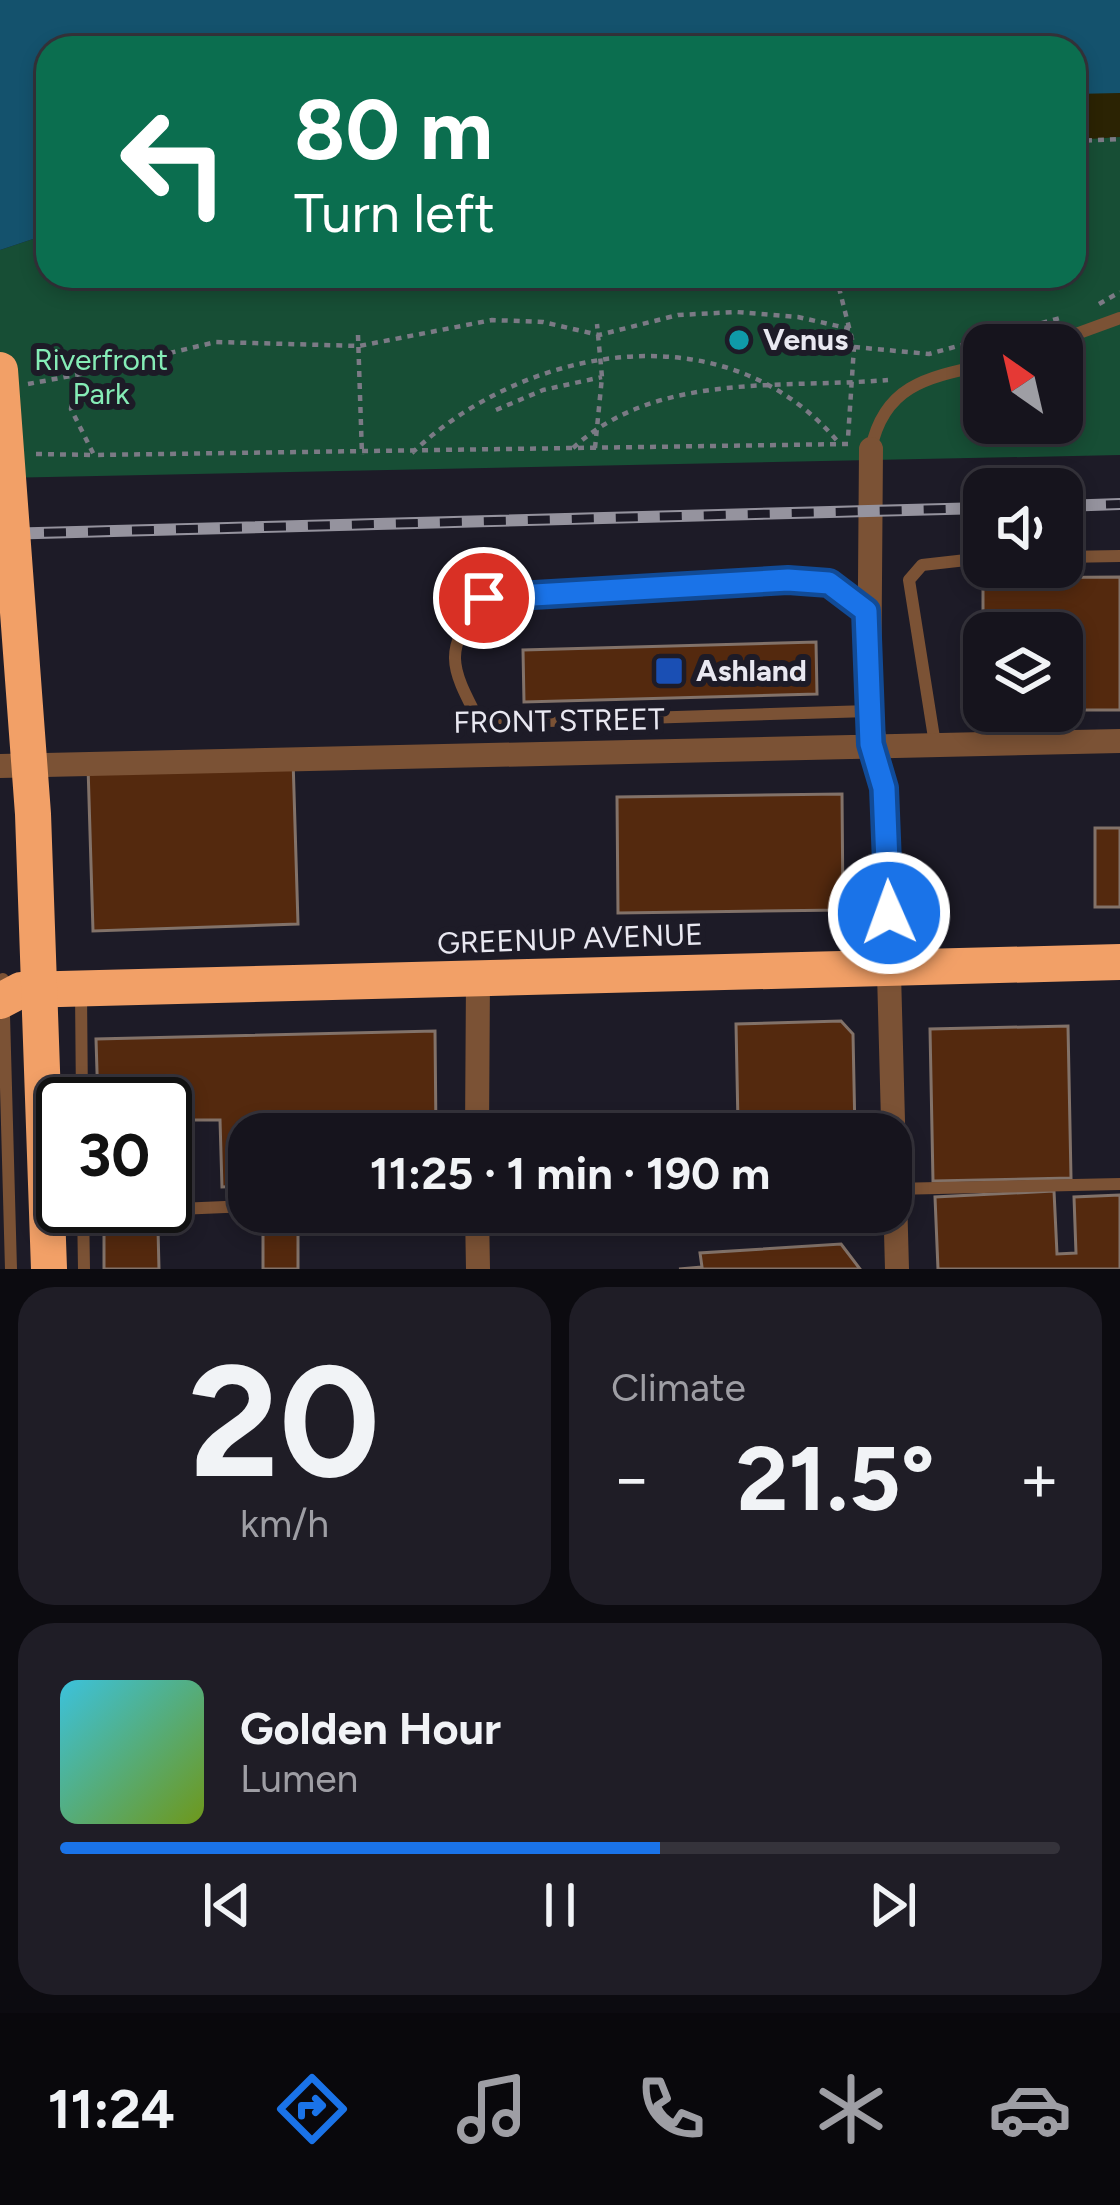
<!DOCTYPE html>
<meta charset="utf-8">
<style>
body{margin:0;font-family:Figtree,sans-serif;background:#1f1d26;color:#f1f3f6;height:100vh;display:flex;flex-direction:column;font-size:45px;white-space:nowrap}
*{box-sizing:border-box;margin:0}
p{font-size:39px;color:#9e9ea4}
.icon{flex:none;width:66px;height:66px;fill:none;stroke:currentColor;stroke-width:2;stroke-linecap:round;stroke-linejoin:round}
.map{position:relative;height:1269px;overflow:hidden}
.drawer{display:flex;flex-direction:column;gap:18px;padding:18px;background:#0c0b10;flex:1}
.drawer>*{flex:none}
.banner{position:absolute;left:36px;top:36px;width:1050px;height:252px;border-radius:36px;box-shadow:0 6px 18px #0003,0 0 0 3px #35333b;background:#0b6e4f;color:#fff;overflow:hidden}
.needle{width:78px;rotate:326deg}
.fabs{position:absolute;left:963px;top:324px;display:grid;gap:24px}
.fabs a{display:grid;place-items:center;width:120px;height:120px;border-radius:24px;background:#16141d;box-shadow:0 6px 18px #0003,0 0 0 3px #35333b;font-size:60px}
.speed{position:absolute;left:36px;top:1077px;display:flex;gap:24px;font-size:60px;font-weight:700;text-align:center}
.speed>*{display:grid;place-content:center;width:156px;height:156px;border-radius:50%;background:#16141d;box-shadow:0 6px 18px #0003,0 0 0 3px #35333b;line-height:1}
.speed .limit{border:6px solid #111;border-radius:18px;background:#fff;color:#111}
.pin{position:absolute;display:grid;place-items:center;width:102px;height:102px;color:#fff;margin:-51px;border:6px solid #fff;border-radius:50%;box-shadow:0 3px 12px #0007}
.me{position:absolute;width:132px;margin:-66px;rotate:358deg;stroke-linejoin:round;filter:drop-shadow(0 0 9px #0008)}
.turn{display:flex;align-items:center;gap:42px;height:252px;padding:0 60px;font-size:54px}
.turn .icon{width:156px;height:156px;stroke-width:2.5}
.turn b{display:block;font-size:84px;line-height:102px}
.big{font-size:90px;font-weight:700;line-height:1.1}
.drawer .card{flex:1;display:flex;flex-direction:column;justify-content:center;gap:18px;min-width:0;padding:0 42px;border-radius:36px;background:#1f1d26}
.drawer .dial{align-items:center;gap:0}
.dial b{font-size:156px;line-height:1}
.song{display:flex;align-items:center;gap:36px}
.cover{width:144px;height:144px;border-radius:18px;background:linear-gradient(135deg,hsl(190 70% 55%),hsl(80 70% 35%))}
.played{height:12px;border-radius:6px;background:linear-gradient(90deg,#1a73e8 60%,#35333b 60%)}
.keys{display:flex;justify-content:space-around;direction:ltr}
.heat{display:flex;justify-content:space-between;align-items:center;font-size:66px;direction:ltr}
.drawer .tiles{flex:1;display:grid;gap:18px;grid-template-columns:1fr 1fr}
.card:last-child{grid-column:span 2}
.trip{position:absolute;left:228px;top:1113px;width:684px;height:120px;border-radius:36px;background:#16141d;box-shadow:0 6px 18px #0003,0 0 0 3px #35333b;font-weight:700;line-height:120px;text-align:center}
.tab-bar{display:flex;height:192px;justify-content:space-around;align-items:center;background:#09080c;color:#9e9ea4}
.tab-bar .icon{width:84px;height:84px}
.tab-bar .current{color:#1a73e8}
.tab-bar b{font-size:54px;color:#f1f3f6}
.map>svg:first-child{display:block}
</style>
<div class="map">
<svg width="1120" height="1269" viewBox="0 0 1120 1269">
<rect width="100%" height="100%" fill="#1d1b27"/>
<path fill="#174e35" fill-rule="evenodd" d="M1120,93V455L0,478V250L48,234V276H1074V94ZM984,345H1062V423H984Z"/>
<path fill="#2b2303" d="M1120,92V137L1074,140V93Z"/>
<path fill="#14526d" d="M0,0H1120V93L1074,94V48H48V234L0,250Z"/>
<path fill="#54290e" stroke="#827269" stroke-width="3" d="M1120,577V710H1062V633L983,632V578Z
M816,642L817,694L524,702L523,650Z
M293,759L298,924L93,931L88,766Z
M842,794L843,910L618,913L617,797Z
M1095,828H1120V907H1095Z
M841,1021L853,1034L855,1133L789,1134V1123L738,1124L736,1024Z
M1068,1026L1071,1178L933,1181L930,1029Z
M435,1031L436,1134H249V1186L222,1187L220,1120H191V1160H165V1104H98L96,1039Z
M1054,1191L1057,1254L1076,1253L1074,1197L1120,1195V1269H938L935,1197Z
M298,1226V1269H263V1227Z
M158,1229L159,1269H104V1230Z
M841,1244L860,1269H679L702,1267L700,1253Z"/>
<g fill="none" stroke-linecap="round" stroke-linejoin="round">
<path stroke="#7b7a85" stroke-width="4.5" stroke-dasharray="6 6" stroke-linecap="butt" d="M1074,141L1120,139
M836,276L854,347L848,438
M1099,304L1120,292
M358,335L362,455
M854,347L929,354L1060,318
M28,384L76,375
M496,410L543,390L602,377
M848,444L94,455L71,409L76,375L216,342L359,346L492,320L543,322L599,335L678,315L736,312L798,317L851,329
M573,448C657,371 782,389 888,380
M595,448L602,377L597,324
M412,453C526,345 726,308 839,443
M36,454L94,455"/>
<path stroke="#7b5235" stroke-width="12" d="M1046,345L1120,318
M871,449C884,385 928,377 984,365
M1062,557L1120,556
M866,611L829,583L788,580L484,598C442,652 450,665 480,723L869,711
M935,744L909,580L922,565L984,558
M3,979L11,1269
M81,991L82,1104
M892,1189L1120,1184
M83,1206L84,1269
M83,1213L249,1206"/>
<path stroke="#7b5235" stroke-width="24" d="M871,449L869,711L884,788L897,1269
M0,766L1120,741
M477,1134L478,978
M477,1212L478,1269"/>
<path stroke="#f2a067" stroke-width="36" d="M0,1001L21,990L1120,962"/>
<g stroke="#95939e" stroke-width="12">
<path id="rail" d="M1062,506L1120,504
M0,534L984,508"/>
</g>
<use href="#rail" stroke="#1d1b27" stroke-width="8" stroke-dasharray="22" stroke-linecap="butt"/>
<path stroke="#f2a067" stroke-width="36" d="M0,370L33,814L49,1269"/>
</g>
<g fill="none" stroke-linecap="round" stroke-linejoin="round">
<g stroke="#114b97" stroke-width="30">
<path id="route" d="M484,598L788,580L829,583L866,611L871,744L884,788L889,913"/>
</g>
<use href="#route" stroke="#1a73e8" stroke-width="21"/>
</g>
<circle fill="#0f9aa8" stroke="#1d1b27" stroke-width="4.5" cx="739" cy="340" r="12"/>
<rect fill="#1a4fb4" stroke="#1d1b27" stroke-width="4.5" x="654" y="656" width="30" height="30" rx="6"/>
<g text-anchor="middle" stroke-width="12" stroke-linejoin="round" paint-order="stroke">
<g font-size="30" font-weight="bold" fill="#e9e8f1" stroke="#1d1b27" text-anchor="start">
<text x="763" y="350">Venus</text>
<text x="696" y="681">Ashland</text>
</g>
<g font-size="30" fill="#85ecb6" stroke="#1d1b27">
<text x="101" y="370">Riverfront<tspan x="101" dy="34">Park</tspan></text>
</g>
<g font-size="30" fill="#e9e8f1" stroke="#1d1b27">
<text transform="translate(559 721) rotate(-1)" y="10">FRONT STREET</text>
<text transform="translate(570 939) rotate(-2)" y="10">GREENUP AVENUE</text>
</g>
</g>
</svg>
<div class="fabs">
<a><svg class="needle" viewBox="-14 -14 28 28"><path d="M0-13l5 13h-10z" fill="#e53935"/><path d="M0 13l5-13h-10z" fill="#9e9ea4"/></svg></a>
<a><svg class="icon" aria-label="sound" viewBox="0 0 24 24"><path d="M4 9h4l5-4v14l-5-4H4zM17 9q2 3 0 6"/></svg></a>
<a><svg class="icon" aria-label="layers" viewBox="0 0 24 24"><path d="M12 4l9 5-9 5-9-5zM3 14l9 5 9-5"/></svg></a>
</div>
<div class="speed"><div class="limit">30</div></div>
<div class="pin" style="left:484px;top:598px;background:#d93025"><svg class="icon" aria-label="arrive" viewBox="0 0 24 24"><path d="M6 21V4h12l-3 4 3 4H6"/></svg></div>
<svg class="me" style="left:889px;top:913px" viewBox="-20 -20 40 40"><circle r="17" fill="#1a73e8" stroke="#fff" stroke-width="3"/><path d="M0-11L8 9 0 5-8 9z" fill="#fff"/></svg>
<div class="trip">11:25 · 1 min · 190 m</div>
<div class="banner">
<div class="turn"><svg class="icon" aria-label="left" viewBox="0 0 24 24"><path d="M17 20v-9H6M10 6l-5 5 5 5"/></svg><div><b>80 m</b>Turn left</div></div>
</div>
</div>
<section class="drawer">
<div class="tiles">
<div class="card dial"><b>20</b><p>km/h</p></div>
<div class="card"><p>Climate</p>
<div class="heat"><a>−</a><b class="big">21.5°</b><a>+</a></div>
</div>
<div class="card">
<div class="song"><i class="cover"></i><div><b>Golden Hour</b><p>Lumen</p></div></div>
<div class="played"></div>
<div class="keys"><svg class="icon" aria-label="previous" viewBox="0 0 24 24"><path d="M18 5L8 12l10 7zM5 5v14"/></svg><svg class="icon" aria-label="pause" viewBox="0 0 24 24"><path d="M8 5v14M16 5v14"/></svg><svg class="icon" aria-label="next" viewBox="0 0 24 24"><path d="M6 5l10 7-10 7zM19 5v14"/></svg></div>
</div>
</div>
</section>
<nav class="tab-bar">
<b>11:24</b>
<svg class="icon current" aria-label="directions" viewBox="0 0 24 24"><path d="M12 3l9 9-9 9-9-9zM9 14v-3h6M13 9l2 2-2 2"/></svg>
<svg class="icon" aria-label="music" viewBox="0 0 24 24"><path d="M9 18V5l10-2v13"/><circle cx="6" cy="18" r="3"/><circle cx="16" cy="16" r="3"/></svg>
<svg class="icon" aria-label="phone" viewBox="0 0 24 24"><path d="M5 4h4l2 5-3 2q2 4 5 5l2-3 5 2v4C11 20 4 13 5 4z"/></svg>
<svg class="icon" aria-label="climate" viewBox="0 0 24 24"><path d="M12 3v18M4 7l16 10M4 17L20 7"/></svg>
<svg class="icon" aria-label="car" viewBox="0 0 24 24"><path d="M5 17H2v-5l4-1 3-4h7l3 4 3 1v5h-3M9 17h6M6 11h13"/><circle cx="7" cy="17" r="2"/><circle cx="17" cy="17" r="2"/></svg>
</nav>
